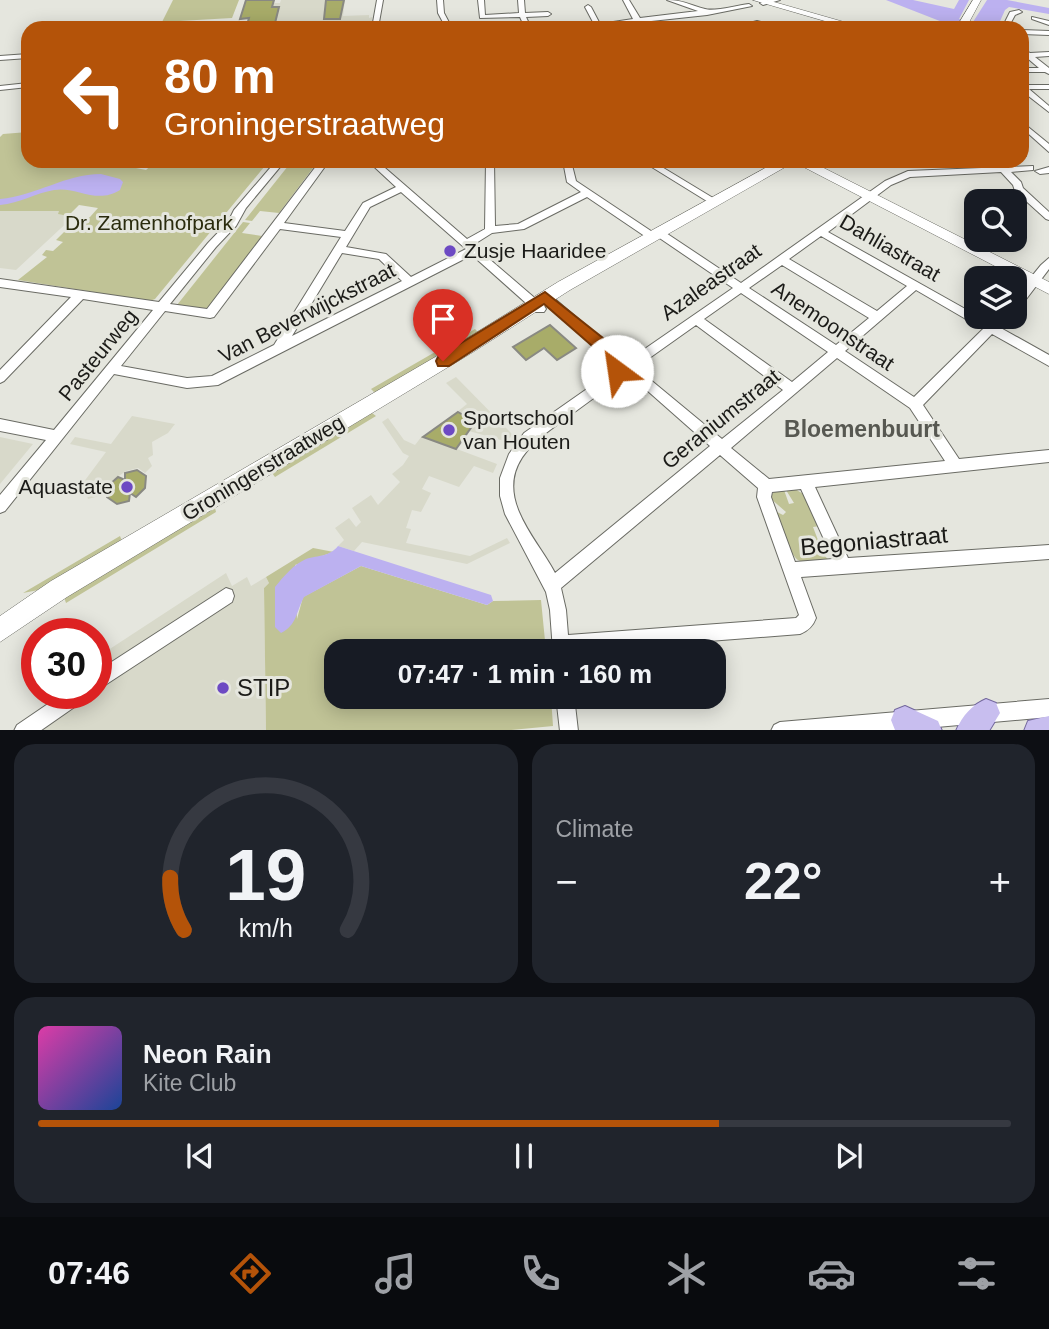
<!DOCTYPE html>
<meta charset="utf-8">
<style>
body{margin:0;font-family:Helvetica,sans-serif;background:#20242c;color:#f1f3f6;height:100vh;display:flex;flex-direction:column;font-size:26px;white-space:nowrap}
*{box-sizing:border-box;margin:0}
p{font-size:23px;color:#9ea1a6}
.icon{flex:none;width:38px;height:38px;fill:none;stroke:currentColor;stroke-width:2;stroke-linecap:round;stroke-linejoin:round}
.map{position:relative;height:730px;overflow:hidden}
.panel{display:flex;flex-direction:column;gap:14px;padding:14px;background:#0d0f14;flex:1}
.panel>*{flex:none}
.banner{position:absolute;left:21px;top:21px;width:1008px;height:147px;border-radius:21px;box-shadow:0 4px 18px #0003;background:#b45309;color:#fff;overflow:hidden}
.controls{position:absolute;left:964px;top:189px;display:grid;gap:14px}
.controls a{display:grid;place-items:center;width:63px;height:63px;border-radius:14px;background:#171b24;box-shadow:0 4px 18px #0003;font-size:35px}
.speed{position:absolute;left:21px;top:618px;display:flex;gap:14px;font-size:35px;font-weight:700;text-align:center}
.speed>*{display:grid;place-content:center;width:91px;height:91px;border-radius:50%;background:#171b24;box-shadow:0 4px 18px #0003;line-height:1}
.speed .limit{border:10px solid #d22;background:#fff;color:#111}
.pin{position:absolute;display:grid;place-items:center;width:60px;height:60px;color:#fff;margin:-72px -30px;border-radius:50% 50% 50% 0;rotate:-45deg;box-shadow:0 0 7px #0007}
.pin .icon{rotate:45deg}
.me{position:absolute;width:77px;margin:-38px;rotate:329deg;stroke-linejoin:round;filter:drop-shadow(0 0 5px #0008)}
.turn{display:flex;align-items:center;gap:24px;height:147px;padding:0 28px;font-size:32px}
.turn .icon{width:91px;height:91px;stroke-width:2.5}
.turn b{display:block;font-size:49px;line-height:60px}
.big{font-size:52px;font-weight:700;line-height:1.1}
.panel .widget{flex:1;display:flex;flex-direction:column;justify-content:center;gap:10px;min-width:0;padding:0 24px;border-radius:21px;background:#20242c}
.panel .dial{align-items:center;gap:0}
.dial svg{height:182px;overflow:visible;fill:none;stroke:#363941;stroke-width:7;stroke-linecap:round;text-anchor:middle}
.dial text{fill:#f1f3f6;stroke:none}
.song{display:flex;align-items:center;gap:21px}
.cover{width:84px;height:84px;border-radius:10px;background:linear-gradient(135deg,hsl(320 70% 55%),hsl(220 70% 35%))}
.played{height:7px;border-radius:4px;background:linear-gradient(90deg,#b45309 70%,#363941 70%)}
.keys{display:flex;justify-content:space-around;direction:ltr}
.heat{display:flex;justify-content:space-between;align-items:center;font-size:38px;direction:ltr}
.panel .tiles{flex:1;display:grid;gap:14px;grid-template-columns:1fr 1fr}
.widget:last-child{grid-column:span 2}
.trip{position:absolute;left:324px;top:639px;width:402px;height:70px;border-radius:21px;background:#171b24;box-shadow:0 4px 18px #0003;font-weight:700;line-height:70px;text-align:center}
.tabs{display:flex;height:112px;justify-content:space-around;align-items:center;background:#090b0e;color:#9ea1a6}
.tabs .icon{width:49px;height:49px}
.tabs .active{color:#b45309}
.tabs b{font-size:32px;color:#f1f3f6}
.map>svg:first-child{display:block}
</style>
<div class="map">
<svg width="1049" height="731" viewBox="0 0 1049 731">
<rect width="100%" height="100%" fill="#e5e6de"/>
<path fill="#d8d9ca" d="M281,0H345L343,16L369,15V18L372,17V25L273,28L268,3H280Z
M0,211H60L58,214L74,216L16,270L0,268Z
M456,377L512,434L508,442L469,431L475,422L457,412L467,404L446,383Z
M132,416L175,424L168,433L152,442L153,455L148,458L152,466L145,473L138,468L126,471L107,484L106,494L88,499L83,483L106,452L70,444L75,437L111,444Z
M388,418L404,440L415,445L422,436L497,464L493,473L474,466L459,487L429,476L422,489L431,493L421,512L412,510L406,528L411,529L406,543L470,556L507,538L510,543L467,564L362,542L354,551L338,546L344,540L335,528L349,518L356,527L361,522L352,508L371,495L378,505L400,482L392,474L403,465L409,456L403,453L382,422Z
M0,437L33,444L0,484Z
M226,573L232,586L247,577L251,586L266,577L269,583L264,588L266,730L35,731L65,693H96V658Z"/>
<path fill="#c0c396" d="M173,0H239L232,18L162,22Z
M28,132V161H123L131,167L146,170L156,161H269L155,299L150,301L18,280L47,257L42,255L46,250L53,251L63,242L56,240L66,230H75L85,221L81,218L90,217L98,208L79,205L68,216L58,214L59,211H0V137L3,134Z
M292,161H322L316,164L279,213L260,211L252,221L245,220Z
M243,222L250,223L242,233L262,236L210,306L205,309L177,305Z
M475,329L478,332L375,393L371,389Z
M372,413L376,416L275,477L272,473Z
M795,489L805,495L820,526L813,527L821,548L818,550L829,560C820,561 808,565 800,561C789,557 780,522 775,511L783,515L786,512L770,498L774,491L784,490L789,504L794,503L786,490Z
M215,508L216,512L66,603L64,597Z
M120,536L122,541L49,588L23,593Z
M313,548L334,552L295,565L297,619L303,597L361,566L487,605L493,601L541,600L546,651H336V696L551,697L553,726L501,731L266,730L264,588L269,583L266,577Z"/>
<path fill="#bcb1f0" d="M886,0H913L954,9L959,0H969L959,19L973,22L987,0H1007L1049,8V14L1009,7L1005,10L997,28H970L972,24L957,21L954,26L950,25Z
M101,174L120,179L123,182L120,190C96,205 77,186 54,190C36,193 20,203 0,205V199C36,196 65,174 101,174Z
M338,546L491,595L493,601L487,605L361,566L304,597C296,612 297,625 281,633L275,627V587C284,576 293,565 306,559C319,555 329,557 338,546Z"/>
<path fill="#a8ac69" stroke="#898982" stroke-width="2" d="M246,0H274L272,7H279L275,23L247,25L249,18L240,19Z
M326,0H344L340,19H324Z
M550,325L576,348L557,360L544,348L526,360L513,347Z
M458,412L475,422L456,449L423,437Z
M137,470L146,476L145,488L136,497L130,493L129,501L117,504L107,497L109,485L118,477L125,480V473Z"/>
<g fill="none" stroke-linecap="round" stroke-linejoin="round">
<g stroke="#6a6b64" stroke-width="2">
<path id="street" d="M377,0H383L378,28H372Z
M437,0H443L444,13L452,28H446L438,13Z
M478,0H484L485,15L519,13L518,0H524L525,13L548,12L551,14L548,16L526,17L531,28H525L520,17L480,18Z
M623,0H629L640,18L698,11L667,0C683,0 690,5 705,9C714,12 738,5 749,4L752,6L707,15L642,22L644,28H638L635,23L602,28H579L594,24L585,7L588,5L591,7L600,24L633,19Z
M768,0H780L763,5L760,3Z
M1019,10L1022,12L1015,15L1008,28H1002L1010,12Z
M1032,17L1049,21V25L1032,19Z
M757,21L782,27L783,28L757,25L731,28Z
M1022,30L1049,31V35L1022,34Z
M1022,48L1030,53L1049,52V56L1035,57L1049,68V74L1045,72H1022V68H1039L1026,57H1022Z
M28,54V58L0,60V56Z
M28,83V87L0,90V86Z
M1022,85H1049V89H1029L1049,106V112L1022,91Z
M1022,122L1049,144V152L1022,128Z
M1022,150L1026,152V156H1022Z
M276,161H285L246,208L236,226L216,247L170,304L207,309L320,161H329L284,223L345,231L363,203L396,187L368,161H377L467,239L485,229L486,161H494L495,226L518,224L581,192L567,182L563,161H571L576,181L654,233L659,230L663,231L741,283L885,181L908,171L1033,166V170L1011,172L1021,182L1023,188L1049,212V220L1046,219L1015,191L1013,185L1001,172L910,177L891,185L828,232L976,315V317L990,322L995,317H1008L999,327L1049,355V366L992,334L923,405L959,459L1049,450V462L815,487L848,558L1049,545V559L801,577L816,618C813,626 808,631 800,634L579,651H553L550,610L546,592L505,514L500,496V478L509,454L524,433L604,377L611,367L607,357L539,297L541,294H549L616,351L621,361L633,357L733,288L658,237L653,240L649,239L587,197L524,229L492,233L473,245L544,306L546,309L544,312H536L472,255L218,385L187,388L114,374L5,511L0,513V495L46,440L0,431V419L54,430L153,310L83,299L4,381L0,383V370L71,297L0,287V279L159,302L208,243L228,222L234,210ZM401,192L466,249L411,277L386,254L346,247L370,207ZM280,229L341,237L274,345L212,376L187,378L121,366L165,311L210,318L214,317ZM821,236L907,286L877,311L789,259ZM342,253L379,259L402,281L292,336ZM782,265L869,318L836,345L749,288ZM916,290L983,329L914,397L845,351ZM741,293L828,352L792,382L704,319ZM696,325L783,390L722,439L641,372L631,367L641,364ZM837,358L910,408L945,461L769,479L731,448ZM620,373L633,378L710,446L555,573C544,552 528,534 519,512C500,467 531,443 564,420C580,408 596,396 612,385ZM720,455L758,488L757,497L799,615L796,618L568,635L566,610L561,588ZM801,489L833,559L795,562L771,497L772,492Z
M642,161H652L718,201L716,203H710Z
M1049,167V173L1040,174L1035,171Z
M1049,258V269L1024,302L1015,308V297L1041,265Z
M226,588L232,590L234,596L232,602L96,691V672Z
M64,693H89L86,699L40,731H14L17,725Z
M556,696H574L578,731H560Z
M1049,699V717L892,731H771L774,725L780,722Z"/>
</g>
<g stroke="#6a6b64" stroke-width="1">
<path id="secondary" d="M753,0H767L865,28H849Z
M973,0H981L966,28H956Z
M778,161H810L1049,282V294L794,162L570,290L473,352L67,597L0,642V616L51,581L461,342L558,282Z"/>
</g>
<g stroke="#73689d" stroke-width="2">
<path id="primary" d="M986,699L996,703L1000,713L989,731H956C962,716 972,705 986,699Z
M905,706L938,721L942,731L895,730L891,720L895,710Z
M1049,716V731H1024L1028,721Z"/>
</g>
<use href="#street" fill="#fff" fill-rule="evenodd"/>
<use href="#secondary" fill="#fff" fill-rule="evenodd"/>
<use href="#primary" fill="#c8beef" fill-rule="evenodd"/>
</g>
<path fill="#b45309" stroke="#753606" stroke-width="2" d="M545,292L618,350L625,363L622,376H611L606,358L544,304L449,366H438L436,361L438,357Z"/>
<g fill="#6d4ac3" stroke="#e5e6de" stroke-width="2.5">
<circle cx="450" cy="251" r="7"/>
<circle cx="449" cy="430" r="7"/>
<circle cx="127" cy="487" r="7"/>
<circle cx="223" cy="688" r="7"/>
</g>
<g text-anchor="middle" stroke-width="6" stroke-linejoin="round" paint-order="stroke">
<g font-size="21" fill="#2a2b0d" stroke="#e5e6de">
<text x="149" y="230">Dr. Zamenhofpark</text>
</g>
<g font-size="21" fill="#1b1b18" stroke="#e5e6de">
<text transform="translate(890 248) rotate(30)" y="7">Dahliastraat</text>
<text transform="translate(711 282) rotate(-35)" y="7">Azaleastraat</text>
<text transform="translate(307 313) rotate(-27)" y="7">Van Beverwijckstraat</text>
<text transform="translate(833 326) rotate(34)" y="7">Anemoonstraat</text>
<text transform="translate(98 355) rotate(-51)" y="7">Pasteurweg</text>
<text transform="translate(721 419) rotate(-39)" y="7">Geraniumstraat</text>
<text transform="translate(263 468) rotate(-31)" y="7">Groningerstraatweg</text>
</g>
<g font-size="21" fill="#1b1b18" stroke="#e5e6de" text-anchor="start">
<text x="464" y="258">Zusje Haaridee</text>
<text x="463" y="425">Sportschool<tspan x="463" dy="24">van Houten</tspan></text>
<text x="113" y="494" text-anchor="end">Aquastate</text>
</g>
<g font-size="23" font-weight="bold" fill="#575851" stroke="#e5e6de">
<text x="862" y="437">Bloemenbuurt</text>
</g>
<g font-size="24" fill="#1b1b18" stroke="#e5e6de">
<text transform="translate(874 541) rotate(-5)" y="8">Begoniastraat</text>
</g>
<g font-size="24" fill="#1b1b18" stroke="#e5e6de" text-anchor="start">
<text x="237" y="696">STIP</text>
</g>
</g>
</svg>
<div class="controls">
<a><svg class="icon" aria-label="search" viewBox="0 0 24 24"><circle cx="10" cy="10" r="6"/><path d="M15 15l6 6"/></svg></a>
<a><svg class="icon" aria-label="layers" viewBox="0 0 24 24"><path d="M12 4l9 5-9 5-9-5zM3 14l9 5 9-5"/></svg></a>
</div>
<div class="speed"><div class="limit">30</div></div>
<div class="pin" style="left:443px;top:361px;background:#d93025"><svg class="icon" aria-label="arrive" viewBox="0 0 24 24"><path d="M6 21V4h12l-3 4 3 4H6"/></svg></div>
<svg class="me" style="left:617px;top:371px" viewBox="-20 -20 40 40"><circle r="19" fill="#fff"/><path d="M0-13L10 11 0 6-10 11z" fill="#b45309"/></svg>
<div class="trip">07:47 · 1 min · 160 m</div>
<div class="banner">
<div class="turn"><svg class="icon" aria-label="left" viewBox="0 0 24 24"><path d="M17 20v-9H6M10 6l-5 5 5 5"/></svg><div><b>80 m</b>Groningerstraatweg</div></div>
</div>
</div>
<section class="panel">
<div class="tiles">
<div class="widget dial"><svg viewBox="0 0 100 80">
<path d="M14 69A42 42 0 1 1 86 69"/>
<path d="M14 69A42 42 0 0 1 8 46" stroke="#b45309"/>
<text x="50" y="56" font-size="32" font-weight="700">19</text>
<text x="50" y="72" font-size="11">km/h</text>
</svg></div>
<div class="widget"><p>Climate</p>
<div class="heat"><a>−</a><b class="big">22°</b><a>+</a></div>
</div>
<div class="widget">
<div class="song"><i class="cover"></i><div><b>Neon Rain</b><p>Kite Club</p></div></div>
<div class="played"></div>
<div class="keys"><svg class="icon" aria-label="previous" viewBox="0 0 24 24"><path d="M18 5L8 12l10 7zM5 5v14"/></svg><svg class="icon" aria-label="pause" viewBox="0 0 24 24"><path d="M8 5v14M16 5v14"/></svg><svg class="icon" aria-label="next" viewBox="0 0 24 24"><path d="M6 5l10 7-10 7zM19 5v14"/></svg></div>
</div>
</div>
</section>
<nav class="tabs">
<b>07:46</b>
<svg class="icon active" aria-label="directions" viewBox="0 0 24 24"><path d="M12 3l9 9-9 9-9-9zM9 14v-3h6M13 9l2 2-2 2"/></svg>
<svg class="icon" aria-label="music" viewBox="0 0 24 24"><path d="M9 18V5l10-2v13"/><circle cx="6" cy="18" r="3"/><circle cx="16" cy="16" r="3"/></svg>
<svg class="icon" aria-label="phone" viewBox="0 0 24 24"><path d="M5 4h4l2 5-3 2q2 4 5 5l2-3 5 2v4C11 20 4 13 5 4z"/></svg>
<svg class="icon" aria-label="climate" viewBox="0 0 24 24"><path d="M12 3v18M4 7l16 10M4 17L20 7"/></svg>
<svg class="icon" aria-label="car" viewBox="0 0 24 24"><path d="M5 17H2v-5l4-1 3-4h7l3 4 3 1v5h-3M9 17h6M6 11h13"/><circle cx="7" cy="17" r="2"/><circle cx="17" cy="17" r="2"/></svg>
<svg class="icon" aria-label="filters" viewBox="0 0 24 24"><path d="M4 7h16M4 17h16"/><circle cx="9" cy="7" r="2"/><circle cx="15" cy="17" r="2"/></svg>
</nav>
